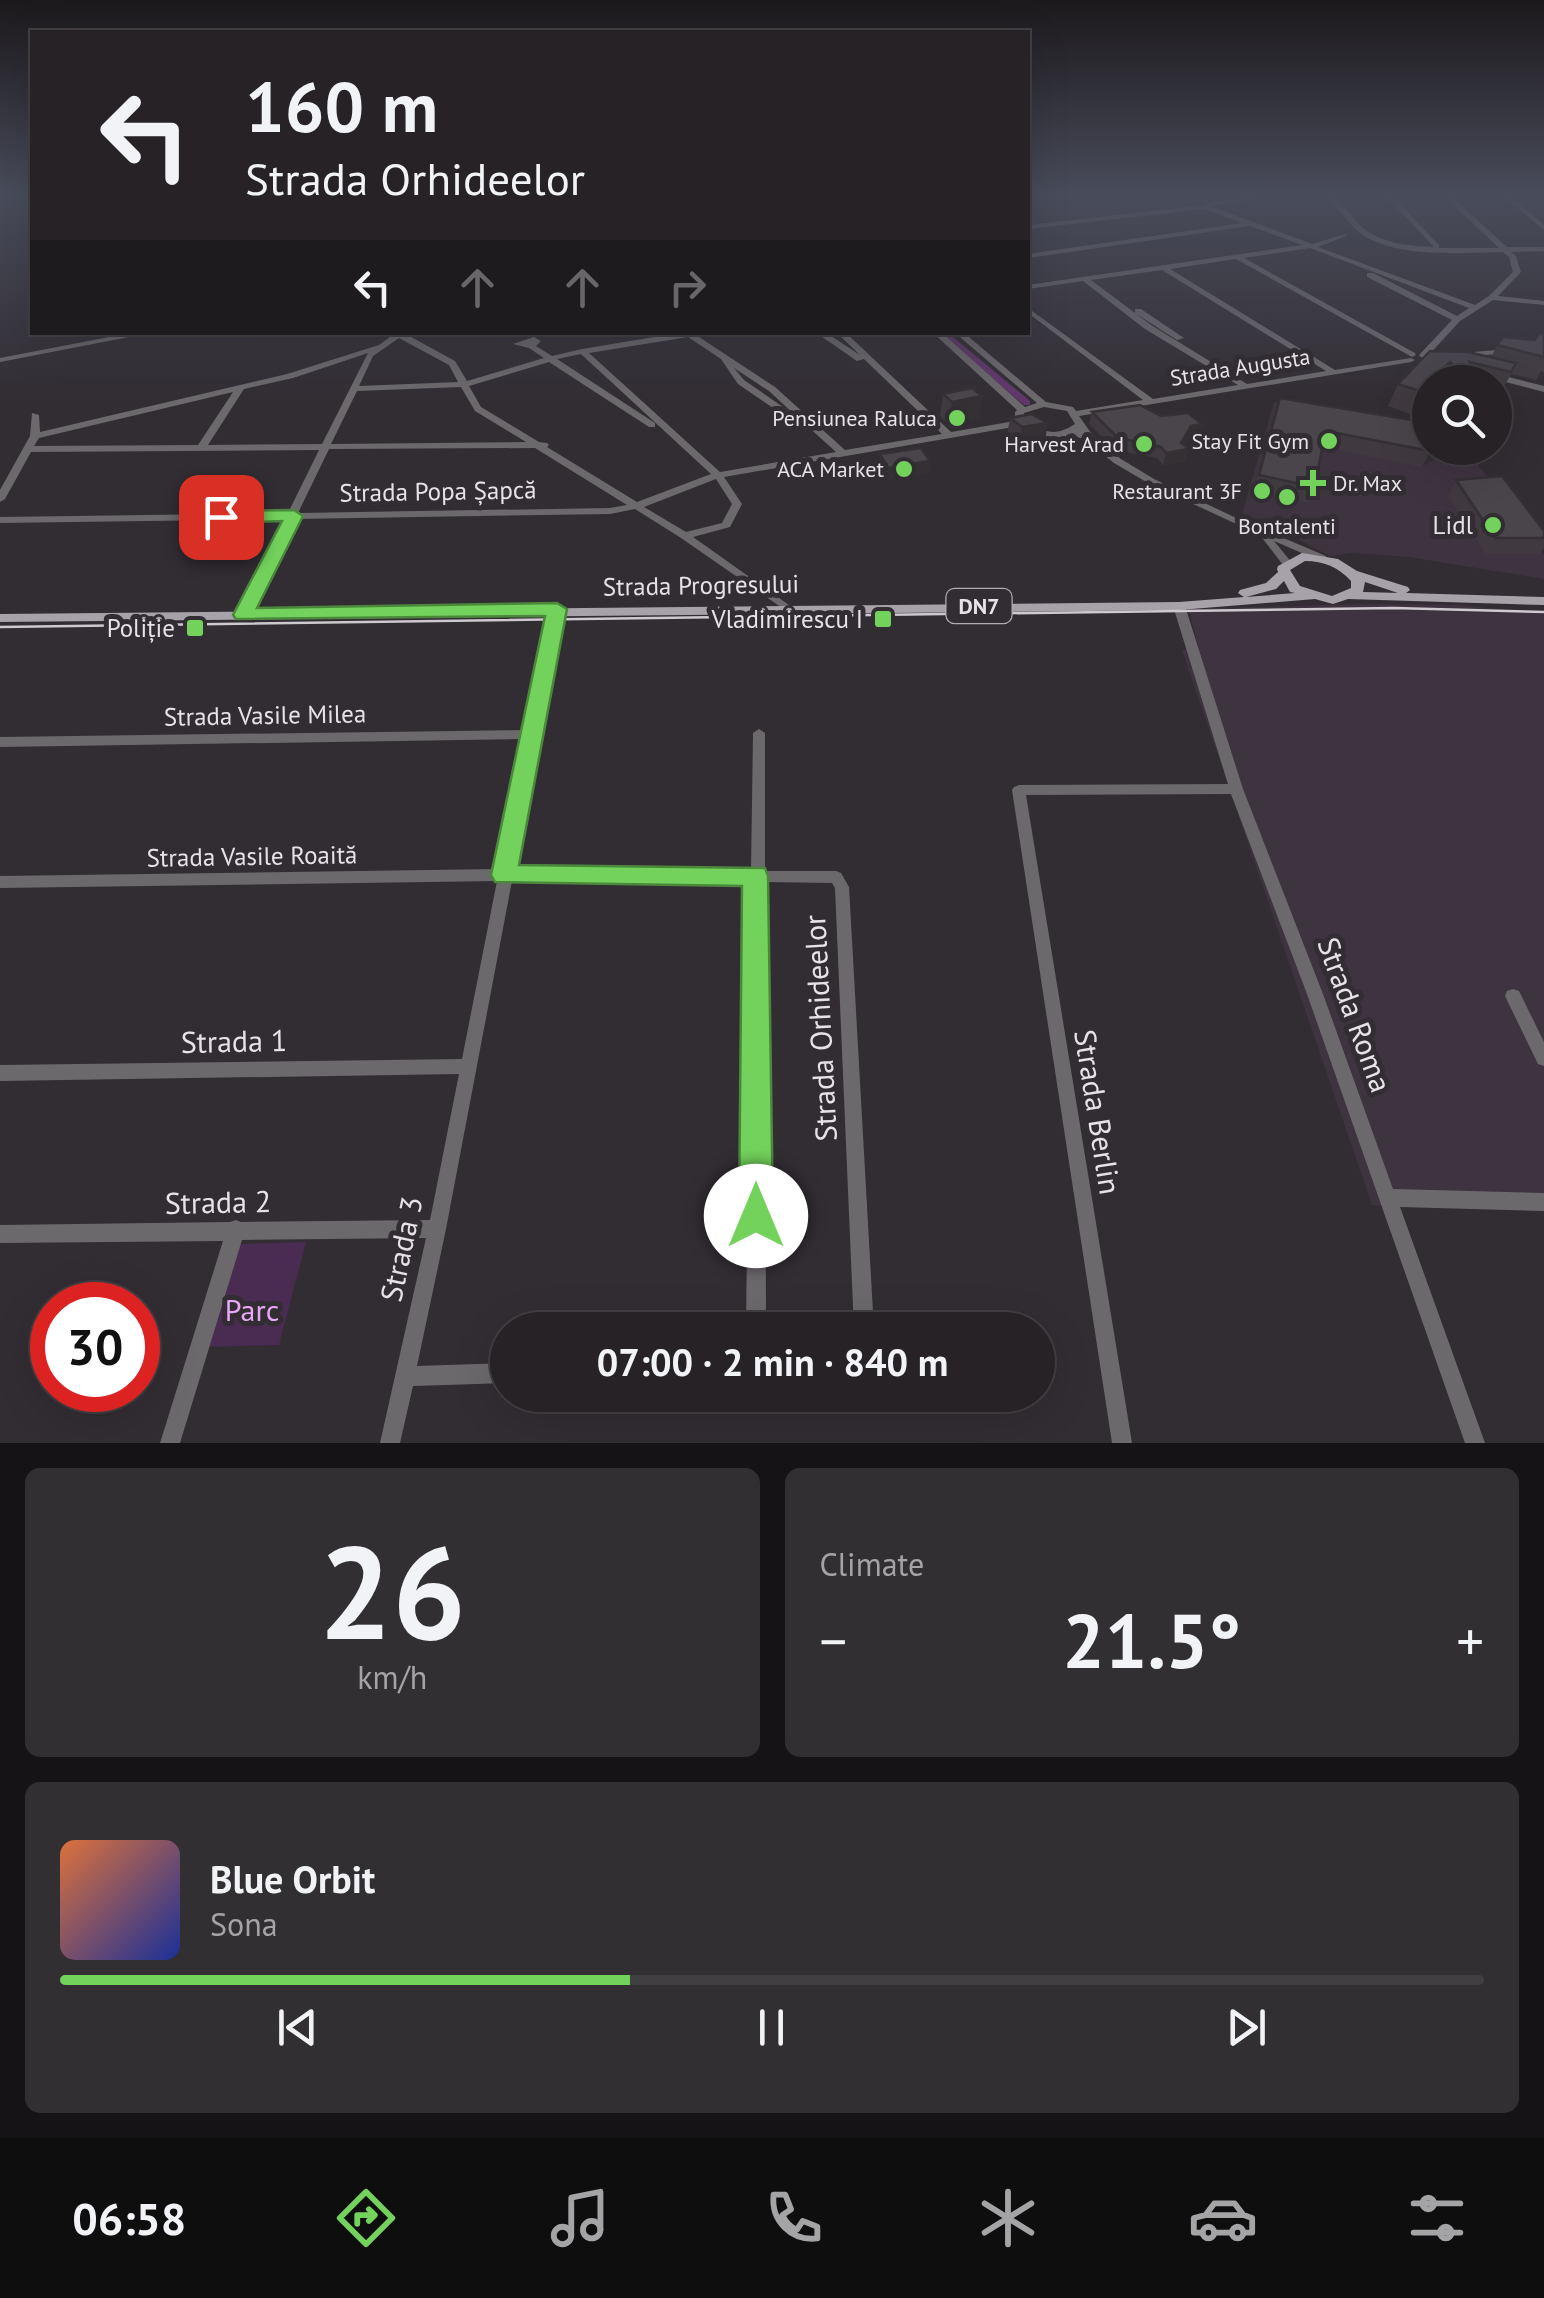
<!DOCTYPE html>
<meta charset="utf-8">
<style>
body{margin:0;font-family:"PT Sans",sans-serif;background:#322f32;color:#f1f3f6;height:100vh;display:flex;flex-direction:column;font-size:38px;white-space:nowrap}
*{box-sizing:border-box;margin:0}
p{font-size:32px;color:#a4a4a7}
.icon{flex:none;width:55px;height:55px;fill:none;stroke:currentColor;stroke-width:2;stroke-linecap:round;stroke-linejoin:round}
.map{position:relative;height:1443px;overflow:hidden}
.details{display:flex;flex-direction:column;gap:25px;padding:25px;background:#151315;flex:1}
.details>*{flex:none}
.guide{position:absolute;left:30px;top:30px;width:1000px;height:305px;border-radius:0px;box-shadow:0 10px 40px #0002,0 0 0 2px #423f43;background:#262226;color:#f1f3f6;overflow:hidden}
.tools{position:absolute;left:1412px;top:365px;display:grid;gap:20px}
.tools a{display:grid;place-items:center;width:100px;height:100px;border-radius:50%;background:#262226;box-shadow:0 10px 40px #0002,0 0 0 2px #423f43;font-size:50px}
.speed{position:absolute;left:30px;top:1282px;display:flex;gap:20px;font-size:50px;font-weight:700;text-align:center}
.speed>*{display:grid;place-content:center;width:130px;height:130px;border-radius:50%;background:#262226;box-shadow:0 10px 40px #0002,0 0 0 2px #423f43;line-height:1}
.speed .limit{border:15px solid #d22;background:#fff;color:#111}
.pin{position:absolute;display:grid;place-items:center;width:85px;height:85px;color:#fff;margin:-42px;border-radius:20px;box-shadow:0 5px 15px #0006}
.me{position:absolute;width:110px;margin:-55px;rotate:0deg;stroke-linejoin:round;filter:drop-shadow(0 0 8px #0008)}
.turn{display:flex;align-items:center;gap:35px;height:210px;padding:0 50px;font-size:45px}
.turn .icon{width:130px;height:130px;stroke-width:2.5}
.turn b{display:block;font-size:70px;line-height:85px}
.lanes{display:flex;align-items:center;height:95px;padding:0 50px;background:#0003;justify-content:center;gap:50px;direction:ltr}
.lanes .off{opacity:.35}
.big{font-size:75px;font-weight:800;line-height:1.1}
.details .tile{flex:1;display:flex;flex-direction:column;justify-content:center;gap:15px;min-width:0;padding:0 35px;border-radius:15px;background:#322f32}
.details .dial{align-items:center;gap:0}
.dial b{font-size:130px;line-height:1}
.song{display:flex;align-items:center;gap:30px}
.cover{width:120px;height:120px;border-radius:15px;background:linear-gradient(135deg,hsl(20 70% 55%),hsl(230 70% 35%))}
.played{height:10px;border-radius:5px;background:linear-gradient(90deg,#73d25c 40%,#423f43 40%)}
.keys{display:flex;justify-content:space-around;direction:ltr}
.heat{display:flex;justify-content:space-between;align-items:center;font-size:55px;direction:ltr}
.details .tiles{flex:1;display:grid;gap:25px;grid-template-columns:1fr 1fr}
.tile:last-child{grid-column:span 2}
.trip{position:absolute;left:490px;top:1312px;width:565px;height:100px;border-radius:50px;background:#262226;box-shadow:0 10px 40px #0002,0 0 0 2px #423f43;font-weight:800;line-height:100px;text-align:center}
.menu{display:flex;height:160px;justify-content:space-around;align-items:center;background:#0f0e0f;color:#a4a4a7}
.menu .icon{width:70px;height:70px}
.menu .on{color:#73d25c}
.menu b{font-size:45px;color:#f1f3f6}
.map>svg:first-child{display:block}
</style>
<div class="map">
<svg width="1544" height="1443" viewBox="0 0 1544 1443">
<rect width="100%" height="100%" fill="#322d33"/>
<path fill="#3e3440" d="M1274,402L1370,423L1430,448H1486L1476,462L1544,555V579L1409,557L1352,553L1330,556L1286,533L1241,518Z
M1361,604L1459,605L1544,614V1210L1372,1205L1182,650H1199L1189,609Z"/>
<path fill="#4a2b51" d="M306,1242L279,1345L204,1347L235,1244Z"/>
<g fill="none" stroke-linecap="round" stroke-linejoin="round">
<path fill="#61376b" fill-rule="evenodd" d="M938,332H947L1030,401V405H1024Z"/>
<path fill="#6c696c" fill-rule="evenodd" d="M1257,196H1276L1211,206L1312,244L1346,234V236L1318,247L1475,305L1489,296L1513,272L1509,257L1503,252C1463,253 1398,258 1363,235C1348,225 1339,207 1324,196C1344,196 1351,220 1366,230C1385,244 1411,246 1434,247L1386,196H1393L1439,245V248H1499L1444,196H1451L1507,247H1544V251L1511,252L1516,256L1521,272L1498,296L1544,301V305L1493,300L1460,321L1426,358H1423L1419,356L1420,354L1452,320L1367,277V273H1373L1457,316L1469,308L1310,248L1244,258L1415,353L1416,355L1412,357L1236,259L1170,269L1335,370L1411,358L1415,360L1411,362L1079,416L1096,440L1121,459L1154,479L1232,516L1326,556V560H1318L1274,541L1292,563L1291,565H1283L1260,535L1148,483L1114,463L1090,444L1085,438L1046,437L1019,426L724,477L742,504L730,527L693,537L789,605L791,607L789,609L785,610L681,538L635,509L610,514L295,519L249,615L243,619L237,615L285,519L0,523V517L288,513L319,450L31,452L5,499L0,502V490L30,436L32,413L39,415L40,432L287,374L379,345L394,334L391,332H402L455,361L467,381L544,358L529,348L513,344L534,337L541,341L536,346L552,356L582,349L684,332H705L696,335L775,387L845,450L942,434L864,359L857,361L815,332H825L860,355L836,332H845L951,432L1015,421V412L1017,410L932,332H941L1025,407L1037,403L954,332H963L1046,402L1073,407L1076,411L1143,400L1028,313V308L1153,399L1238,385L1145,329L1083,281L1028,289V285L1302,245L1250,226L1028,258V254L1242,223L1205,209L1028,229V225L1204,205L1207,203ZM1162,270L1326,371L1247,384L1151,325L1091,280ZM688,337L721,359L738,384L798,425L805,424L836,452L720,472L589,353ZM399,338L449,365L458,382L359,386L373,356ZM368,353L322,444L208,445L244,389L293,378ZM581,354L711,474L637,502L547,447L549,445L547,443L539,442L481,407L469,386L549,362L649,427H655V423L557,359ZM734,368L769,391L796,416L744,380ZM461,387L475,411L526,442L331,444L357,391ZM233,392L198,445L34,446L39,438ZM1044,407L1067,411L1075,424C1053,438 1047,431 1024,422V413ZM535,448L627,505L610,508L298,513L329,449ZM716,479L732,504L722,523L686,532L644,507Z
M1503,196H1510L1544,225V230Z
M1135,309H1141L1184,338L1177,340L1135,313Z
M135,332H155L0,362V358Z
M1507,349H1510V353L1462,357L1458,355L1462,353Z
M1493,373L1544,386V392L1490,378L1489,376Z
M1179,603L1185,606L1243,789L1323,994L1393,1189L1544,1193V1211L1400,1207L1485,1443H1465L1307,994L1231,794L1026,795L1132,1443H1112L1012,790L1014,787L1019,785L1228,784L1173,606Z
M557,606L563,609L514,869L751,871L753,733L759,729L765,733V871H836L841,873L849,887L874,1330H854L835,888L832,883L765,882L766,1330H746L751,882L512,881L446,1229L417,1366L508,1363V1383L413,1386L400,1443H380L426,1238L242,1240L180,1443H160L223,1241L0,1243V1225L230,1222L236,1220L241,1222L430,1220L459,1074L0,1081V1065L462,1059L497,881L0,888V876L499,869L526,739L0,747V737L527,730L551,609Z
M1513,989L1519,991L1544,1042V1066L1538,1064L1505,996L1507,991Z"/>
<path fill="#a7a2a9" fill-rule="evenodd" d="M1302,553L1338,559L1357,571L1408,587L1410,590L1406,593L1544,597V605L1348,599L1333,604L1315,599L1179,610L0,622V614L1179,602L1244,597L1238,593L1240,590L1266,583L1278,572L1277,569L1278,566ZM1305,561C1324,561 1338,567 1351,581V588L1332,596L1300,586L1290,570ZM1284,581L1290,592L1295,593L1246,597L1276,589ZM1365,582L1398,593H1400L1363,592Z"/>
<path stroke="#cdc9ce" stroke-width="2.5" d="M0,627L1394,608L1544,612"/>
</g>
<path fill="#403a40" d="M1544,334V372L1541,371L1536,380L1511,374L1500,394L1495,393V382H1430V395L1410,414L1388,406L1398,384L1430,351L1491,358L1497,345L1535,340Z
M943,394L979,419L949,425L940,416Z
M1280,398L1447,451L1422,467L1323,447L1314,487L1308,503L1253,491Z
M1092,412L1199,436L1188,438L1184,445L1186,461L1163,465L1157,458L1115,450L1089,424Z
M1010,418L1044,447L1018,451L1006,441Z
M880,454L930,461L929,473L887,480L879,466Z
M1456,480L1544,531V547L1540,554H1486L1448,496Z"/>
<path fill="#343034" d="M1450,362L1441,382H1430V395L1410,414L1420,391Z
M982,396L979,419L949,425L952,402Z
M1048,423L1044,447L1018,451L1022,427Z
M1202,424L1199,436L1188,438L1181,450L1189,449L1186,461L1163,465L1166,453L1181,443L1191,426Z
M1435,448H1448L1447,451L1422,467L1430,451Z
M930,461L929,473L887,480L888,468Z"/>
<path fill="#4a444b" stroke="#343034" stroke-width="2.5" d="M1539,334H1544V357L1497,345L1503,337L1535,340Z
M1430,351L1468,352L1516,363L1511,372L1470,362L1475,368H1456L1450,362L1420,391L1398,384Z
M972,388L982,396L952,402L943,394Z
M1280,398L1430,423V448H1435L1430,451L1326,431L1314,487L1259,475Z
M1140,405L1161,416L1188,413L1202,424L1191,426L1181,443L1189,449L1166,453L1161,447L1118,438L1092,412Z
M1031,414L1048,423L1022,427L1010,418Z
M921,448L930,461L888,468L880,454Z
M1502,476L1544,531V538H1495L1456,480Z"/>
<linearGradient id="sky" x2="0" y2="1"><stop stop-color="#1c191c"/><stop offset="0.49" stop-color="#494c5b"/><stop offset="1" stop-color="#494c5b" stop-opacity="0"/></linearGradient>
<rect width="1544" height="398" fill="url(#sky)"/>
<path fill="#73d25c" stroke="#4b883c" stroke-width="2.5" d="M294,510L303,516L257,608L557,603L567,609L519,865L765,868L768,876L773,1216L768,1228L756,1233L744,1228L739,1216L742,886L495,882L491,875L545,616L236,619L233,615L282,521L221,523L212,517L221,511Z"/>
<g fill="#73d25c" stroke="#322d33" stroke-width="4">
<circle cx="957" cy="418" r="10"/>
<circle cx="1329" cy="441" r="10"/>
<circle cx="1144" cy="444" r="10"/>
<circle cx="904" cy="469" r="10"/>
<path d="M1308 468h10v10h10v10h-10v10h-10v-10h-10v-10h10z"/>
<circle cx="1262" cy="491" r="10"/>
<circle cx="1287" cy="497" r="10"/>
<circle cx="1493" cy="525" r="10"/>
<rect x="873" y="609" width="20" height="20" rx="5"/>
<rect x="185" y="618" width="20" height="20" rx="5"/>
</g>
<g text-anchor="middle" stroke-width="10" stroke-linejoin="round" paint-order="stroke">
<g font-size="22" fill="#e6e2e7" stroke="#322d33">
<text transform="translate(1240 367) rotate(-9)" y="8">Strada Augusta</text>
</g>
<g font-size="22" fill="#e6e2e7" stroke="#322d33" text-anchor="end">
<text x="937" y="426">Pensiunea Raluca</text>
<text x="1309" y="449">Stay Fit Gym</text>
<text x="1124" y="452">Harvest Arad</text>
<text x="884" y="477">ACA Market</text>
<text x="1333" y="491" text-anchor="start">Dr. Max</text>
<text x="1242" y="499">Restaurant 3F</text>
<text x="1287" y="534" text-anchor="middle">Bontalenti</text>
</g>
<rect fill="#322d33" stroke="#b0acb1" stroke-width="2.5" x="946.5" y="589" width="65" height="34" rx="8"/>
<g font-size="22" font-weight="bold" fill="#e6e2e7">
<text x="979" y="614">DN7</text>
</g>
<g font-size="25" fill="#e6e2e7" stroke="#322d33">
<text transform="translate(438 491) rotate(-1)" y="9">Strada Popa Șapcă</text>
<text transform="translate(701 585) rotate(-1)" y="9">Strada Progresului</text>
<text transform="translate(265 715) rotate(-1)" y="9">Strada Vasile Milea</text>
<text transform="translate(252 856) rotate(-1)" y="9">Strada Vasile Roaită</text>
</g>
<g font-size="25" fill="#e6e2e7" stroke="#322d33" text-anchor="end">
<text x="1473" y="534">Lidl</text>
<text x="863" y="628">Vladimirescu I</text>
<text x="175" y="637">Poliție</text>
</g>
<g font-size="30" fill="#e6e2e7" stroke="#322d33">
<text transform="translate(1354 1015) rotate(70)" y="10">Strada Roma</text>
<text transform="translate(821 1028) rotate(-93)" y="10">Strada Orhideelor</text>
<text transform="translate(234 1042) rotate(-1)" y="10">Strada 1</text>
<text transform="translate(1097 1112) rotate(81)" y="10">Strada Berlin</text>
<text transform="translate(218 1203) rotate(-1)" y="10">Strada 2</text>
<text transform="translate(402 1249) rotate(-78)" y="10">Strada 3</text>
</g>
<g font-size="30" fill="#e8a8f7" stroke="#322d33">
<text x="252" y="1321">Parc</text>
</g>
</g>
</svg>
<div class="tools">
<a><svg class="icon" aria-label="search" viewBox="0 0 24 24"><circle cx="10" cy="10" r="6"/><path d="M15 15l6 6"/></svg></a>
</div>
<div class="speed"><div class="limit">30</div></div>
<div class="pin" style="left:221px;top:517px;background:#d93025"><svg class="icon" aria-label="arrive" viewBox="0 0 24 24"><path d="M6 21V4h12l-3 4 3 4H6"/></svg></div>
<svg class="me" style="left:756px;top:1216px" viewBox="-20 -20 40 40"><circle r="19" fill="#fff"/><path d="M0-13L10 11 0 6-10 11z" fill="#73d25c"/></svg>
<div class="trip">07:00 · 2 min · 840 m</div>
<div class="guide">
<div class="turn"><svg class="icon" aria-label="left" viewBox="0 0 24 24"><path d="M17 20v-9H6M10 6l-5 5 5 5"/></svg><div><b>160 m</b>Strada Orhideelor</div></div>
<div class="lanes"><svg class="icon" aria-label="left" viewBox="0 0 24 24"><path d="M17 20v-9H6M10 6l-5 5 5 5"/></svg><svg class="icon off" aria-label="ahead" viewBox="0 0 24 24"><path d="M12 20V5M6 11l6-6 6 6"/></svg><svg class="icon off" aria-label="ahead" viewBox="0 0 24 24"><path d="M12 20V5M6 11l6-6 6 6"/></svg><svg class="icon off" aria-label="right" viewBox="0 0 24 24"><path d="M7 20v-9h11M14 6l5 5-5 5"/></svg></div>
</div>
</div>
<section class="details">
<div class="tiles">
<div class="tile dial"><b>26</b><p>km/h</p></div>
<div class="tile"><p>Climate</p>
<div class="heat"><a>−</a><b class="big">21.5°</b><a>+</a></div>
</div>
<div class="tile">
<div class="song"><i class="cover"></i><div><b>Blue Orbit</b><p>Sona</p></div></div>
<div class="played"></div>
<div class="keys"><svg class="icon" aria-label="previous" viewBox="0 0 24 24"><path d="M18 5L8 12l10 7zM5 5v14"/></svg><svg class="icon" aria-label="pause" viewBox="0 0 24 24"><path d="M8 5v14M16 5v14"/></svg><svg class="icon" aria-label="next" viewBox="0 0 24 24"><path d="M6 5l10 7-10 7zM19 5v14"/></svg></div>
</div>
</div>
</section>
<nav class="menu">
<b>06:58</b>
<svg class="icon on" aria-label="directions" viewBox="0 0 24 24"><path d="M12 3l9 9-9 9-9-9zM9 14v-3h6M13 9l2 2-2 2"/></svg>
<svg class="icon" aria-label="music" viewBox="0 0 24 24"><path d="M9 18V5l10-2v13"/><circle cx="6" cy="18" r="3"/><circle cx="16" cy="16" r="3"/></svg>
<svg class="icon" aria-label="phone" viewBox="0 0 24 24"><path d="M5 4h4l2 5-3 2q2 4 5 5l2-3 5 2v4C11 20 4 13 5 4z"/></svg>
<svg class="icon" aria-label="climate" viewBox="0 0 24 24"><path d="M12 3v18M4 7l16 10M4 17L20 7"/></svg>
<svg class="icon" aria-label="car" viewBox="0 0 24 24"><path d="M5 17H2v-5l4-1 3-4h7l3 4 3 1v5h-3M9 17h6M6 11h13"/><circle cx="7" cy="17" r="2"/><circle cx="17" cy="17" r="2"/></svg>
<svg class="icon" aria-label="filters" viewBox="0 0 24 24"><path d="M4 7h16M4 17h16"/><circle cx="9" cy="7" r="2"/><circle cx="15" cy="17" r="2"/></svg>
</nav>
